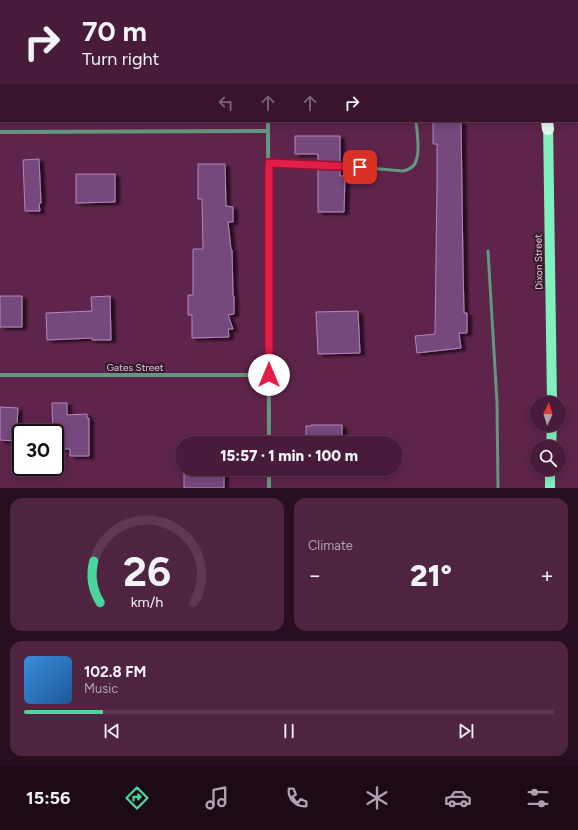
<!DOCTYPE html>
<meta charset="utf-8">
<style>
body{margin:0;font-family:Figtree,sans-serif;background:#4e2441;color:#f1f3f6;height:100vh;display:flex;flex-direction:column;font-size:15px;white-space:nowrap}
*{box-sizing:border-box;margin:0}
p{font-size:13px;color:#b0a1ae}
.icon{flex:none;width:22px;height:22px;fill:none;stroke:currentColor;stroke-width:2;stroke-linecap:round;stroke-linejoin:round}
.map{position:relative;height:488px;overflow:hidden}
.details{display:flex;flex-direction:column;gap:10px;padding:10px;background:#270f1f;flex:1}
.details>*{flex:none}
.guide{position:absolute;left:0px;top:0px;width:578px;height:122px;box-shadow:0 2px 10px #0003,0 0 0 1px #5f3953;background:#471b39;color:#f1f3f6;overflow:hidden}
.needle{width:26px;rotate:4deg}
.controls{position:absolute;left:530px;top:396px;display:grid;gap:8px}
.controls a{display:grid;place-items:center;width:36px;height:36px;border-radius:50%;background:#471b39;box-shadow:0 2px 10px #0003,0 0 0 1px #5f3953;font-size:20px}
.speed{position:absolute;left:12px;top:424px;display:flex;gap:8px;font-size:20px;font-weight:700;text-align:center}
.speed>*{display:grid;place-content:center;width:52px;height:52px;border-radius:50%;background:#471b39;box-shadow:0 2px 10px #0003,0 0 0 1px #5f3953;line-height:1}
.speed .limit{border:2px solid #111;border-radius:6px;background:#fff;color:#111}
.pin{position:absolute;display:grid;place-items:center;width:34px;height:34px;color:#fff;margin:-17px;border-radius:8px;box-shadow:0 2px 6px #0006}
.me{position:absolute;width:44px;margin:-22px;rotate:0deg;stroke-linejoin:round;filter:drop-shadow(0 0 3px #0008)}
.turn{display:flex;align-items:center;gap:14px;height:84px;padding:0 16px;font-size:18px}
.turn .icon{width:52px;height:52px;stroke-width:2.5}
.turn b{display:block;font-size:28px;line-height:34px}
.lanes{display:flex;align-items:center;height:38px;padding:0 16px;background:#0003;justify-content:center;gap:20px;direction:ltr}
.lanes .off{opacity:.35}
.big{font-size:30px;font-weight:800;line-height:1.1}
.details .widget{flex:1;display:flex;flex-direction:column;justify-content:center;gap:6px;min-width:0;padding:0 14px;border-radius:12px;background:#4e2441}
.details .dial{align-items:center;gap:0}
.dial svg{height:104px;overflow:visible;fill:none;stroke:#5f3953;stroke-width:7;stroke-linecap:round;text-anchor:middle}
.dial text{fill:#f1f3f6;stroke:none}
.song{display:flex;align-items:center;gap:12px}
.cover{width:48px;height:48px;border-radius:6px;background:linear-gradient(135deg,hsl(210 70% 55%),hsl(210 70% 35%))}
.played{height:4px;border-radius:2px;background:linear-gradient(90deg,#4bd49b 15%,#5f3953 15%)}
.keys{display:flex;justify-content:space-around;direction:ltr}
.heat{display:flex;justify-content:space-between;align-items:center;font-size:22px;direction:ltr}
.details .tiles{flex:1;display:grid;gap:10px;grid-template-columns:1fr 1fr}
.widget:last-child{grid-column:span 2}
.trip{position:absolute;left:175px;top:436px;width:228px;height:40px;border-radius:20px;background:#471b39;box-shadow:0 2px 10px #0003,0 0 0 1px #5f3953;font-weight:800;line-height:40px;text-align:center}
.tabs{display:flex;height:64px;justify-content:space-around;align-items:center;background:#1c0b17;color:#b0a1ae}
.tabs .icon{width:28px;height:28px}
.tabs .active{color:#4bd49b}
.tabs b{font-size:18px;color:#f1f3f6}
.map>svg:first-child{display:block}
</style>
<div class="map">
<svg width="578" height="488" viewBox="0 0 578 488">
<defs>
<filter id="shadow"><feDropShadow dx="4.5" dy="2.5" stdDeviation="1" flood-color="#0009"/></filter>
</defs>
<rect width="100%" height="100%" fill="#5f244c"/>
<path fill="#76487d" stroke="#b684be" filter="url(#shadow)" d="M433,121H461L463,267L464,313H467V333H459L461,348L417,353L415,336L435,334L437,186V144H433Z
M295,136H340V163L318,162V154H295Z
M39,159L41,203L39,204L40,211H25L23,160Z
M198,164H225L226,206L233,207V222H228L231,250H232L233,296H234V314L228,315L233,329H228L229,337L192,338V315H188V295H193V249H203L202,199H198Z
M318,168L340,169V176H345L344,212H318Z
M76,174H115V202L76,203Z
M0,296H22V327H0Z
M110,296L111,340H92V338L47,340L46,313L92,311L91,297Z
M358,311L360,353L318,354L316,312Z
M52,403H67V415L87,414V418H89V456H70V449H55V433H53Z
M0,407L18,408L16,441L0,440Z
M311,425H342V443H306V426H311Z
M184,473H224V488H184Z"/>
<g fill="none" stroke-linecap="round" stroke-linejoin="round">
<path stroke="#64987e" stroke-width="3" d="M269,163L346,166L403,171C408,170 411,169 414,165C421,156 417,132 416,121
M488,251L497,402L498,488"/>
<path stroke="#64987e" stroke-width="4" d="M267,0V1
M268,121L269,443
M0,132L268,131
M0,375H269
M269,469V488"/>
<path stroke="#81f0bd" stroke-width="10" d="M543,0V1
M548,121L552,403
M551,447L552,425
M550,488V469"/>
<path stroke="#e3fbee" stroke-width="12" d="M526,0V1
M547,121L548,129"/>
</g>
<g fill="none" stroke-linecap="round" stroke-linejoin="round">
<g stroke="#92132f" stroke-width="10">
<path id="route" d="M269,375V163L360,167"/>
</g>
<use href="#route" stroke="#e11d48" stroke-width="7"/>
</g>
<g text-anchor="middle" stroke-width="4" stroke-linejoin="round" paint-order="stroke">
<g font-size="10" fill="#eac6db" stroke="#351a2b">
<text transform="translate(538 262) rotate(-91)" y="4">Dixon Street</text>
<text x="135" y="371">Gates Street</text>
</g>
</g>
</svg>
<div class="controls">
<a><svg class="needle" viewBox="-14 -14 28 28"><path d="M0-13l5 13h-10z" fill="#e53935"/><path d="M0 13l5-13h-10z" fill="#b0a1ae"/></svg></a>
<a><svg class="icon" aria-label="search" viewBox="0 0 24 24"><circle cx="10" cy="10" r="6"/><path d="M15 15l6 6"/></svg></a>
</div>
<div class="speed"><div class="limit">30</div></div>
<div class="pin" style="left:360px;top:167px;background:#d93025"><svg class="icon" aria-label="arrive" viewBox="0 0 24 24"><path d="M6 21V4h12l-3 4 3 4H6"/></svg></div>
<svg class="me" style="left:269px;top:375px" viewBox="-20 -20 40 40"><circle r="19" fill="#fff"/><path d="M0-13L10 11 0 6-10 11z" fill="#e11d48"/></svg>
<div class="trip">15:57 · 1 min · 100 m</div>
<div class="guide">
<div class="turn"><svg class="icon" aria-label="right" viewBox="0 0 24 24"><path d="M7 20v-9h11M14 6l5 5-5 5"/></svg><div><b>70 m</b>Turn right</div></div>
<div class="lanes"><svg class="icon off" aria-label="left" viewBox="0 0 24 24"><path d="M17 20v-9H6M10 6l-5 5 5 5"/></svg><svg class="icon off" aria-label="ahead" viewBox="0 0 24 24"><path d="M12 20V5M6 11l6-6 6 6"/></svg><svg class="icon off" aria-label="ahead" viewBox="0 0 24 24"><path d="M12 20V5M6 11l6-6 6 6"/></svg><svg class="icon" aria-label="right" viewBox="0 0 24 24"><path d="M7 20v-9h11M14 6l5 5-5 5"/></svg></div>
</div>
</div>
<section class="details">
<div class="tiles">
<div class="widget dial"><svg viewBox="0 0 100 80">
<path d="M14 69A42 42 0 1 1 86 69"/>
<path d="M14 69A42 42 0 0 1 9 37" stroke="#4bd49b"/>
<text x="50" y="56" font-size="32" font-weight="700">26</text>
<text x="50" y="72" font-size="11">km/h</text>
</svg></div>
<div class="widget"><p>Climate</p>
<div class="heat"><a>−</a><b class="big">21°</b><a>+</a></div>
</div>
<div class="widget">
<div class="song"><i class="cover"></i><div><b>102.8 FM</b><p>Music</p></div></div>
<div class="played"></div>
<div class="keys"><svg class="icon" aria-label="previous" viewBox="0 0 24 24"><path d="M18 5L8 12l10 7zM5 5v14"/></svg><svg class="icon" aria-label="pause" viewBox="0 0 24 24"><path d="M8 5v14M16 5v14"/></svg><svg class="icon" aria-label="next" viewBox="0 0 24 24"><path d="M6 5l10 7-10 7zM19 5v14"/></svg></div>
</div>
</div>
</section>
<nav class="tabs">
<b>15:56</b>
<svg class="icon active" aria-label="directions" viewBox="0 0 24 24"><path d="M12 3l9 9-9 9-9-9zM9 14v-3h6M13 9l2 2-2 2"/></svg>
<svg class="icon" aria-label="music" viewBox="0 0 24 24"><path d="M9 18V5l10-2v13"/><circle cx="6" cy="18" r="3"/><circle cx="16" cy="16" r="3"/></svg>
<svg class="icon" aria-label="phone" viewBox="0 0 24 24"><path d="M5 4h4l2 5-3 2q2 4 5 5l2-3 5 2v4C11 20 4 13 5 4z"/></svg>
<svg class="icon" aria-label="climate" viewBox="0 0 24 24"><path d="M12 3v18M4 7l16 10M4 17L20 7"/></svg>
<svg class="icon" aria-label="car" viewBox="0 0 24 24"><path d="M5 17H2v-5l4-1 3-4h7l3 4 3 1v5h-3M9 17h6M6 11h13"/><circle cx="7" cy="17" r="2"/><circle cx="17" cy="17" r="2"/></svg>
<svg class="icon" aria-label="filters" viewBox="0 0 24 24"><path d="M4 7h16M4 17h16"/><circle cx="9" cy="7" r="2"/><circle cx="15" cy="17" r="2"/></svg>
</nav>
